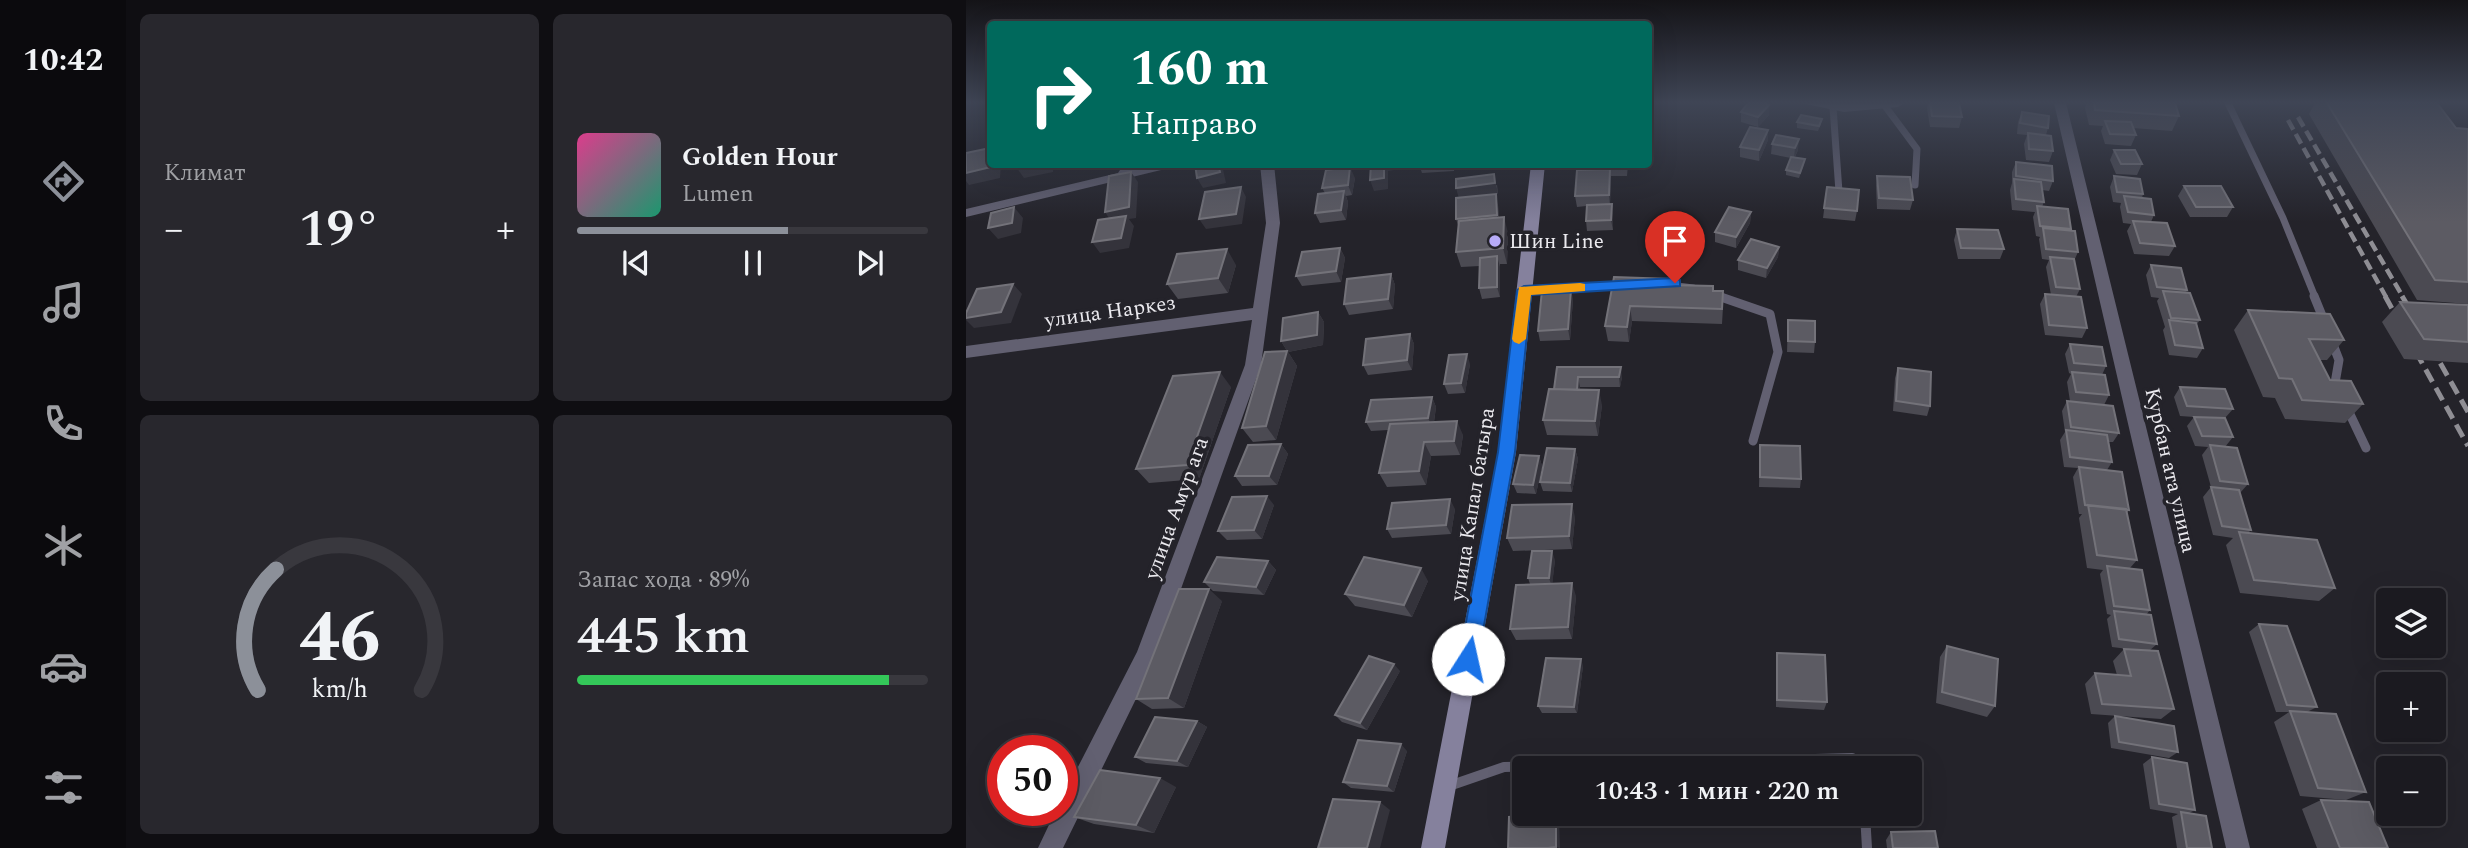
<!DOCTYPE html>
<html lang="ru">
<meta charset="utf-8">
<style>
body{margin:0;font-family:Spectral,serif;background:#28272d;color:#f1f3f6;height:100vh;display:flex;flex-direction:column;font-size:26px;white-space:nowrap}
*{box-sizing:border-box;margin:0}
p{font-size:23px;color:#a0a1a5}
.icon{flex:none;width:38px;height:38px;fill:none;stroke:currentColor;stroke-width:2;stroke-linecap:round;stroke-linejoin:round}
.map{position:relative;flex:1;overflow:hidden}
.side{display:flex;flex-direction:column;gap:14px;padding:14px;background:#0f0e12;width:840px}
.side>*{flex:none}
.hud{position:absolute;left:21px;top:21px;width:665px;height:147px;border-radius:7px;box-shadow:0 7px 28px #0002,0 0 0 2px #39383e;background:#00695c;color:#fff;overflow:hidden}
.fabs{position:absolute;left:1410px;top:588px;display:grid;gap:14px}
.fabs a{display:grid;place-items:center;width:70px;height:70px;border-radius:7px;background:#1b1a20;box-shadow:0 7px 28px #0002,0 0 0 2px #39383e;font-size:35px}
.speed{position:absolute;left:21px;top:735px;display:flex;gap:14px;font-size:35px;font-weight:700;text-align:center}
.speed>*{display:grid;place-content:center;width:91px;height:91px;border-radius:50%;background:#1b1a20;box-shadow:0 7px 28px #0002,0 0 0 2px #39383e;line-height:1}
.speed .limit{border:10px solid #d22;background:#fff;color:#111}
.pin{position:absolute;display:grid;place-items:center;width:60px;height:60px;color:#fff;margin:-72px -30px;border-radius:50% 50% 50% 0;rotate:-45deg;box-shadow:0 0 7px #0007}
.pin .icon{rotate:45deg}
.me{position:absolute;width:77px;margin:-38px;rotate:10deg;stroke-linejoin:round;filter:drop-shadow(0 0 5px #0008)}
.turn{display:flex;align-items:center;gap:24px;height:147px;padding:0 28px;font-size:32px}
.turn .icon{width:91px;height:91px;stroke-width:2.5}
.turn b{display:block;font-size:49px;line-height:60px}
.big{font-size:52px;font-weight:600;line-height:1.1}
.side .widget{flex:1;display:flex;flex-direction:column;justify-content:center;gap:10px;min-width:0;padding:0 24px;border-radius:10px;background:#28272d}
.side .dial{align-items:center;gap:0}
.dial svg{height:182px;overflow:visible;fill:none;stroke:#39383e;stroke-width:7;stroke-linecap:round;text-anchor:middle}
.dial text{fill:#f1f3f6;stroke:none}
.song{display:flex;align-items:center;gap:21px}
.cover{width:84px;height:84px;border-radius:10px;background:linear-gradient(135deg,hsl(330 70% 55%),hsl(160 70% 35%))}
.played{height:7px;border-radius:4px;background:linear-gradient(90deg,#8c9099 60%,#39383e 60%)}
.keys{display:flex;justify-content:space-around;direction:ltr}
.heat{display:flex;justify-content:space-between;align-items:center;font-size:38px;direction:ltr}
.charge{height:10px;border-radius:5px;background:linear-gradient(90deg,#34c759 89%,#39383e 0)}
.side .tiles{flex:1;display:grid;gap:14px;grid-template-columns:repeat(2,1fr)}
.trip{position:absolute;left:546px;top:756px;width:410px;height:70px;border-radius:7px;background:#1b1a20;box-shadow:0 7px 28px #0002,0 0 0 2px #39383e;font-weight:600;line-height:70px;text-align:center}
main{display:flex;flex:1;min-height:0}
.tabs{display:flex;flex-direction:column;width:126px;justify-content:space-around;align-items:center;background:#0b0a0d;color:#a0a1a5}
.tabs .icon{width:49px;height:49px}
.tabs .selected{color:#8c9099}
.tabs b{font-size:32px;color:#f1f3f6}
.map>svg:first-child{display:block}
</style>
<main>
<nav class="tabs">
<b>10:42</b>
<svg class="icon selected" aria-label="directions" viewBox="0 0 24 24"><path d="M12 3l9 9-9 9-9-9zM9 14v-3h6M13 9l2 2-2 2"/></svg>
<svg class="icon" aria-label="music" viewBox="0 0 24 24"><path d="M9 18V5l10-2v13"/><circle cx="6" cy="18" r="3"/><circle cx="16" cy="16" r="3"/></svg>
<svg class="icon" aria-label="phone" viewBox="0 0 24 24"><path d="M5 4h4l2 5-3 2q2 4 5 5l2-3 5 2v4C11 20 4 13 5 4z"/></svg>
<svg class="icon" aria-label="climate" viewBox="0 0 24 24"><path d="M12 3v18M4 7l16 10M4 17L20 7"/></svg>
<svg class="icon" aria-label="car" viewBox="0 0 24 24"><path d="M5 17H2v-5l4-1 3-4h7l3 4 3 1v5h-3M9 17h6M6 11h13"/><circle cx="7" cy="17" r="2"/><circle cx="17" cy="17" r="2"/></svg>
<svg class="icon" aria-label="filters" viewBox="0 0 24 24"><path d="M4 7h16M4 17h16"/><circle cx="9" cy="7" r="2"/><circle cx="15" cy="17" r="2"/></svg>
</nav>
<section class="side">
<div class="tiles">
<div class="widget"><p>Климат</p>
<div class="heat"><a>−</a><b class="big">19°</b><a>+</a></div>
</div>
<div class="widget">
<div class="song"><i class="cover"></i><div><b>Golden Hour</b><p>Lumen</p></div></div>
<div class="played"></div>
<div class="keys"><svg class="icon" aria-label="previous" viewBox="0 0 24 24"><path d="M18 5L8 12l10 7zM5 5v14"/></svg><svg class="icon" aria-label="pause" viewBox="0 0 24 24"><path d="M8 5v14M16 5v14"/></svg><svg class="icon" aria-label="next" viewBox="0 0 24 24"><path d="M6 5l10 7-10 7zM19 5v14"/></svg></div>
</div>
<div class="widget dial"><svg viewBox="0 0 100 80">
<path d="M14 69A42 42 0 1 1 86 69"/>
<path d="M14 69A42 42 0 0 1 22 16" stroke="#8c9099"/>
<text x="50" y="56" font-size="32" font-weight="700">46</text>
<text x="50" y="72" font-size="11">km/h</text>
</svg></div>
<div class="widget"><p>Запас хода · 89%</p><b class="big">445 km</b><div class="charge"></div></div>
</div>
</section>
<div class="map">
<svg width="1502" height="848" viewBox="0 0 1502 848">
<rect width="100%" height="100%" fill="#24232a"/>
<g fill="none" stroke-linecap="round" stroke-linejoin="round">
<path stroke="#626071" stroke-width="7" d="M1262,103L1317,218L1349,297
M919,106L951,149L949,185
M867,107L873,192
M696,284L727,288
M558,290L658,286
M747,294L757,297"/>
<path stroke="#626071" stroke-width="9" d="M752,296L804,314L812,352L787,441
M1348,296L1359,323
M1366,342L1373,360L1369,383L1372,389
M1381,408L1400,448"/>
<path stroke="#626071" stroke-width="10" d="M480,787L538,767L886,758L890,768
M899,814L901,848"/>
<path fill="#626071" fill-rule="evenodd" d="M835,103H938L932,107L878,112Z
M1088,103H1100L1284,848H1260Z
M158,164H171L168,170L193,164H220L0,217V209L152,173Z
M294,164H308L314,223L295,365L191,656L97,848H72L90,810H96V798L171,652L279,365L286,320L0,358V346L287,308L300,223Z"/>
<path fill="#85819d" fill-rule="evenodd" d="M565,164H579L550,452L479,848H455L532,452Z"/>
<path stroke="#8f8e94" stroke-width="4.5" stroke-dasharray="11 5" stroke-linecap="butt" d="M1332,117L1437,297
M1322,120L1420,297"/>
<path stroke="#8f8e94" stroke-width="5" stroke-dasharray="14 7" stroke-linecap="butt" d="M1419,296L1502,446
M1436,296L1449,318
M1464,345L1502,412"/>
</g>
<path fill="#4b4a52" d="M962,103H993L996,117L993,128L964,127L961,108Z
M1118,103H1209L1213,116L1206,131L1167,128L1170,135L1165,146L1139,144L1135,131L1137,126L1123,125L1119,108L1120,104Z
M1349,103H1471L1490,128L1502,129V304L1451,300L1343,114Z
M775,112L803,115L792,127L775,122Z
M1056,112L1082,128L1080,135L1087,151L1083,162L1060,160L1058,144L1061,135L1051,134L1052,122Z
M831,122L855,124L852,131L831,128Z
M810,135L832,150L829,157L839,159L838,164L833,178L820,175V170L825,158L805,154L806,144Z
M802,140L793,161L774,157V147Z
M1148,150L1176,164L1171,175L1150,174L1144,160Z
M1050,162L1087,181L1083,191L1076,190L1078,202L1076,207L1105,229L1104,231L1112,252L1108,261L1114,289L1110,297L1121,328L1116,338L1079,335L1074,304L1079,294L1085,295L1080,267L1083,260L1076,259L1073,239L1074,237L1070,236L1067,217L1069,212L1046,210L1044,190L1046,183V172Z
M453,164H489L488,171L456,173Z
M633,164H662L661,176H645L644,204L647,215V230L621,231L620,221V206L611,207L609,196L633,169Z
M911,176L947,200L944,210L911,209L910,186Z
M1148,176L1177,194L1176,198L1188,215L1185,222L1209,246L1203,256L1168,254L1161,231L1165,224L1157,223L1154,207L1155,203L1147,202L1144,187Z
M389,178L386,195L380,196L382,202L380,220L354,223L349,213L359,193L356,188Z
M531,185L532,194L524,195L532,205L533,218L542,233L541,264H534V297L516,299L513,288L514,266L495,267L490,252L493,228L490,219L493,198Z
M1218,186L1267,207L1261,217H1224L1212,196Z
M861,187L891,211L889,221L857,218Z
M785,212L784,223L770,248L749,242V232Z
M991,229L1038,249L1034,259H992L988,240Z
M813,247L812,257L800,278L772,270V260Z
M374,248L379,258L375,282L336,286L330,276Z
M270,265L262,293L212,299L201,284Z
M1185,265L1221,290L1220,293L1234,320L1231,324L1237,348L1231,358L1203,355L1197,330L1199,327L1191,301L1193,298L1185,297L1180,275Z
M425,274L429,285L427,309L383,315L378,304Z
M648,277L747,291L757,307L756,324L666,321L663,342L642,341L639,326Z
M607,299L604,340L574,341L572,331Z
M1434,302L1502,305V363L1438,359L1416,322Z
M1282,310L1378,340L1361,360H1354L1364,380L1397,404L1379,423L1319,419L1309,398L1297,397L1268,330Z
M352,312L358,322L357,345L322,352L331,366L310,440L287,442L276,428L321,351L315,341Z
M822,320L849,342L848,353L821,352Z
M444,334L448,344L446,370L402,375L397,365Z
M1104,344L1140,366L1136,375L1143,395L1138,405L1153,433L1147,442H1143L1146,462L1141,470L1163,510L1161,513L1171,560L1164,568L1184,610L1180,615L1191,644L1183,651L1208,709L1195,719L1125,714L1119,684L1129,673L1151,675L1147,661L1158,649L1170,650L1146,647L1141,619L1145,615L1141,614L1134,574L1137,570L1121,568L1113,518L1116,514H1113L1107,477L1112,468L1098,467L1094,440L1099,432L1096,411L1101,401H1104L1101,382L1105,374L1103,373L1099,354Z
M504,364L499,393L482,394L478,384Z
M591,367L656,377L654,387H614V390L636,405L632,436L581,435L577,420L588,389Z
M932,368L964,406L961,416L927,411L929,378Z
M265,387L233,479L183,483L170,469Z
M1214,387L1267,409L1259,418L1267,437L1259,447L1282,484L1274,493L1285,530L1282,533L1369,588L1353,601L1274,593L1260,545L1267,538L1247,535L1237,497L1245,487L1236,455L1242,447L1229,446L1221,426L1228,417L1214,416L1208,397Z
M466,397L470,407L468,422L497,435L494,455L465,456L460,485L421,487L413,473L422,430L405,431L400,422Z
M315,444L322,454L311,485L276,486L269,476Z
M794,445L835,479L834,488L793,487Z
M609,449L612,459L606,492L577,491L574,482Z
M573,456L576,466L570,494L551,493L547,484Z
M308,505L296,539L261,540L252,531Z
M489,509L485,534L426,538L421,529Z
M609,517L606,549L547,551L541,538Z
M589,560L586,584L610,596L606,639L550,640L544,629L564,584L562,578Z
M302,561L310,570L298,595L247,591L238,582Z
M462,581L446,617L389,606L379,594Z
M256,601L218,708L186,709L170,699Z
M1293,624L1351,707L1341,712L1400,792L1380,800L1334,796L1308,722L1323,712H1310L1283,632Z
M981,646L1029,706L1021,717L970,703L974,657Z
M811,653L861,702L858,710L810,707V661Z
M617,666L611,713H576L572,706Z
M434,671L401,730L376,722L369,715Z
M1149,716L1212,752L1203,758L1145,748L1142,723Z
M231,721L241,727L222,767L180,763L169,757Z
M441,751L428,792L385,788L377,782Z
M1186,757L1229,810L1223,813L1246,848H1211L1206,817L1212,814L1184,809L1177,764Z
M210,787L188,833L128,824L108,817Z
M1355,800L1422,848H1351L1336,809Z
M831,814H884L882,819H831Z
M925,832L972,848H921L920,840Z"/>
<path fill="#34333b" d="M803,105V115L792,127V117Z
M802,130V140L793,161V150Z
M833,139L832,150L828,158L829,148Z
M26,164H35L34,178L3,185L0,181V173Z
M64,164H87V172L58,178L50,167Z
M252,164L256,165L260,183L237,188L231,178Z
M418,164H442V168L422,171V189L408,191L404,180Z
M384,167L389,178L386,195L382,185Z
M644,169L645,179L644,206L643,195Z
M165,172L172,182L170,218L163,219L168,226L163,248L134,253L126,242L146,223L139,212Z
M528,174L532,194L493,199L490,188Z
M275,187L280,197L276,224L240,229L233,219Z
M378,191L382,202L380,220L375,210Z
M530,194L532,205L533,225L531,215Z
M646,204L647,215V230L645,220Z
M48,207L57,218L55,233L32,239L22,228Z
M785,212L784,223L770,248V237Z
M538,217L542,233L541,264L537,248Z
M813,247L812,257L800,278L801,268Z
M374,248L379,258L375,282L370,271Z
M261,249L270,265L262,293L252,278Z
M531,256L534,267V297L531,287Z
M425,274L429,285L427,309L422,299Z
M47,284L56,294L45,323L8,328L0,320V318Z
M605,289L607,299L604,340L602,329Z
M664,306L666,321L663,342L661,327Z
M352,312L358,322L357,345L322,352L331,366L310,440L300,426L321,351L315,341Z
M444,334L448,344L446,370L441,360Z
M501,354L504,364L499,393L495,383Z
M655,367L656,377L654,387L653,377Z
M254,372L265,387L233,479L221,465Z
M612,377L614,387L613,400L611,390Z
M633,390L636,405L632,436L629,421Z
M466,397L470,407L467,428L462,418Z
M491,421L497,435L494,455L488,441Z
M458,442L465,456L460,485L453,471Z
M315,444L322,454L311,485L303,476Z
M609,449L612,459L606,492L604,483Z
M573,456L576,466L570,494L567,485Z
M301,496L308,505L296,539L288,530Z
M484,499L489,509L485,534L480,525Z
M606,504L609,517L606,549L603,536Z
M586,551L589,560L586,587L583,578Z
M302,561L310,570L298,595L290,587Z
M455,568L462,581L446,617L438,605Z
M606,583L610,596L606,639L602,627Z
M243,589L256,601L218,708L202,698Z
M615,659L617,666L611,713L608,707Z
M428,664L434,671L401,730L394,723Z
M231,721L241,727L222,767L211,761Z
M435,744L441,751L428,792L421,786Z
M194,778L210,787L188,833L170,825Z
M414,802L424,810L414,848H401Z
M590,814H591L593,817L594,848L590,847Z"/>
<path fill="#5c5b63" stroke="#737279" stroke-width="2" d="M782,103H799L803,105L792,117L775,112Z
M964,103H993L996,117L966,116Z
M1128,103H1209L1213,116L1129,110Z
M1361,103H1471L1490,128L1502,129V282L1469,280Z
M1056,112L1083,116L1082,128L1054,123Z
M835,115L856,119L853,126L831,122Z
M1139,121L1165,122L1170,135L1144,134Z
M784,127L802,130L793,150L774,147Z
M1062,133L1085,136L1087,151L1063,149Z
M810,135L833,139L829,148L806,144Z
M24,148L25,167L0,173V153Z
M1148,150H1169L1176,164H1155Z
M825,157L839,159L834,173L820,170Z
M1050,162L1086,166L1087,181L1050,176Z
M51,164H64L50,167Z
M229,164H252L254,172L231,178Z
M405,164H418V178L404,180Z
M633,164H660L633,166Z
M384,167L382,185L356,188L360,170Z
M644,169L643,195L609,196L611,170Z
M165,172L163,207L139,212L143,176Z
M528,174L529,183L490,188V179Z
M911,176L944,177L947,200L913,198Z
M1148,176L1174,179L1177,194L1151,192Z
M1048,179L1075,182L1078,202L1050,199Z
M1218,186H1255L1267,207H1230Z
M275,187L270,214L233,219L239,192Z
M861,187L893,190L891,211L858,208Z
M378,191L375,210L349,213L352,194Z
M530,194L531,215L490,219V198Z
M1158,196L1185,199L1188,215L1162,212Z
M646,204L645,220L620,221L621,205Z
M1071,206L1102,209L1105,229L1074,226Z
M48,207L46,223L22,228L25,213Z
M763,207L785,212L770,237L749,232Z
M160,216L155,238L126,242L132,220Z
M538,217L537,248L490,252L493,221Z
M1167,221L1201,223L1209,246L1174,243Z
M1077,228L1109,231L1112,252L1080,249Z
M991,229L1032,230L1038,249L995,248Z
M785,239L813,247L801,268L772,260Z
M374,248L370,271L330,276L336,252Z
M261,249L252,278L201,284L211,254Z
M531,256V287L513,288L514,258Z
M1084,257L1108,259L1114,289L1090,287Z
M1185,265L1215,268L1221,290L1191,287Z
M425,274L422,299L378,304L381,279Z
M648,277L705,279L704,285L747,286V291H757L756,309L664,306L661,327L639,326Z
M47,284L35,312L0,318V313L11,289Z
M605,289L602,329L572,331L576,290Z
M1197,291L1224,293L1234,320L1205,318Z
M1079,294L1115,297L1121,328L1083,325Z
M1434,302L1502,305V342L1458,339Z
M1282,310L1364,314L1378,340L1343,339L1364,380L1385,381L1397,404L1336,400L1326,379L1313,378Z
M352,312L351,335L315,341L317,318Z
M822,320L849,321V342L822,341Z
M1203,320L1230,323L1237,348L1209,345Z
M444,334L441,360L397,365L400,339Z
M1104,344L1136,347L1140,366L1108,363Z
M321,351L300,426L276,428L299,352Z
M501,354L495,383L478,384L483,355Z
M591,367H655L653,377H612L611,390L588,389Z
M932,368L965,372L964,406L930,401Z
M254,372L221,465L170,469L207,376Z
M1106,372L1139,375L1143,395L1110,392Z
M1214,387L1259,389L1267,409L1221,406Z
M583,389L633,390L629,421L577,420Z
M466,397L462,418L400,422L405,400Z
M1101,401L1147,406L1153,433L1105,427Z
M1228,417L1259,418L1267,437L1236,436Z
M491,421L488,441L458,442L453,471L413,473L424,424Z
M1100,430L1141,435L1146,462L1104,457Z
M315,444L303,476H269L282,445Z
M794,445L834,446L835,479L794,477Z
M1244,445L1271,448L1282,484L1254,481Z
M581,448L609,449L604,483L574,482Z
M554,455L573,456L567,485L547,484Z
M1113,467L1156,472L1163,510L1119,505Z
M1245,487L1273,490L1285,530L1256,526Z
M301,496L288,530L252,531L266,497Z
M484,499L480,525L421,529L426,503Z
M606,504L603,536L541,538L546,505Z
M1122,505L1160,509L1171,560L1131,555Z
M1273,532L1351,540L1369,588L1288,580Z
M566,551H586L583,578H562Z
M251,557L302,561L290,587L238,582Z
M398,557L455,568L438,605L379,594Z
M1141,566L1176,570L1184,610L1148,606Z
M606,583L602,627L544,629L550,585Z
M213,589H243L202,698L170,699Z
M1148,611L1185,615L1191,644L1153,639Z
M1293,624L1321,626L1351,707L1321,705Z
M981,646L1032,659L1029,706L976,692Z
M1158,649L1192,651L1208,709L1136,704L1129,673L1165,676Z
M811,653L859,655L861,702L811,700Z
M403,656L428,664L394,723L369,715Z
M580,658L615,659L608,707L572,706Z
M1324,711L1370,714L1400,792L1352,788Z
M1149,716L1208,726L1212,752L1153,742Z
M189,717L231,721L211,761L169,757Z
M392,740L435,744L421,786L377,782Z
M1186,757L1221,763L1229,810L1193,804Z
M880,762V768H830L829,763Z
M134,770L194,778L170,825L108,817Z
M367,799L414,802L401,848H352Z
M1355,800L1403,802L1422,848H1374Z
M1215,812L1240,816L1246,848H1221Z
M573,814H590V847L582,848H542L543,817Z
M969,831L972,848H927L925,832Z"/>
<linearGradient id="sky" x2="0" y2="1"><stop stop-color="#141317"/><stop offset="0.46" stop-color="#3f4555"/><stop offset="1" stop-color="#3f4555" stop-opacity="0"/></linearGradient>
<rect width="1502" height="222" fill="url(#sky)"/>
<path fill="#1a73e8" stroke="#114b97" stroke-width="2" d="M709,278L714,280V286L565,295L549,452L512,659L509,665L502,668L495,665L493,659L532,452L551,290L558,286Z"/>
<path fill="#f59e0b" d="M614,283L619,284V291L565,295L560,339L553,344L548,342L546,339L553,287Z"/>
<circle fill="#b7abf8" stroke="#24232a" stroke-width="2.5" cx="529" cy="241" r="7"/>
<g text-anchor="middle" stroke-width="7" stroke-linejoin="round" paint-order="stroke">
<g font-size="21" fill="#ebeaef" stroke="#24232a" text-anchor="start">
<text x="543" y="248">Шин Line</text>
</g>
<g font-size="21" fill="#ebeaef" stroke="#24232a">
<text transform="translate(144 311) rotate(-8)" y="7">улица Наркез</text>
<text transform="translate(1205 470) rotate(77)" y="7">Курбан ата улица</text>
<text transform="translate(506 504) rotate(-81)" y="7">улица Капал батыра</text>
<text transform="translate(210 508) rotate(-70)" y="7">улица Амур ага</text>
</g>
</g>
</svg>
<div class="fabs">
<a><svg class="icon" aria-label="layers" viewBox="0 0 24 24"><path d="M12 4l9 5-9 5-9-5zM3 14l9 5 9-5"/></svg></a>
<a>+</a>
<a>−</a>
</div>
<div class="speed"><div class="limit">50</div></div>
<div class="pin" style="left:709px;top:283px;background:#d93025"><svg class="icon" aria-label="arrive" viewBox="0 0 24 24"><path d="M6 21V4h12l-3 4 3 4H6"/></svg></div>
<svg class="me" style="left:502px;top:659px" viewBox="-20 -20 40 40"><circle r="19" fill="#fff"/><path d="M0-13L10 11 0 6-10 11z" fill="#1a73e8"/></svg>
<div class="trip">10:43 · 1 мин · 220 m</div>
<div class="hud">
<div class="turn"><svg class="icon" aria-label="right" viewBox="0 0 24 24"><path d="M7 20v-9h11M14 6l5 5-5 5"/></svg><div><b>160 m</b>Направо</div></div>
</div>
</div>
</main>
